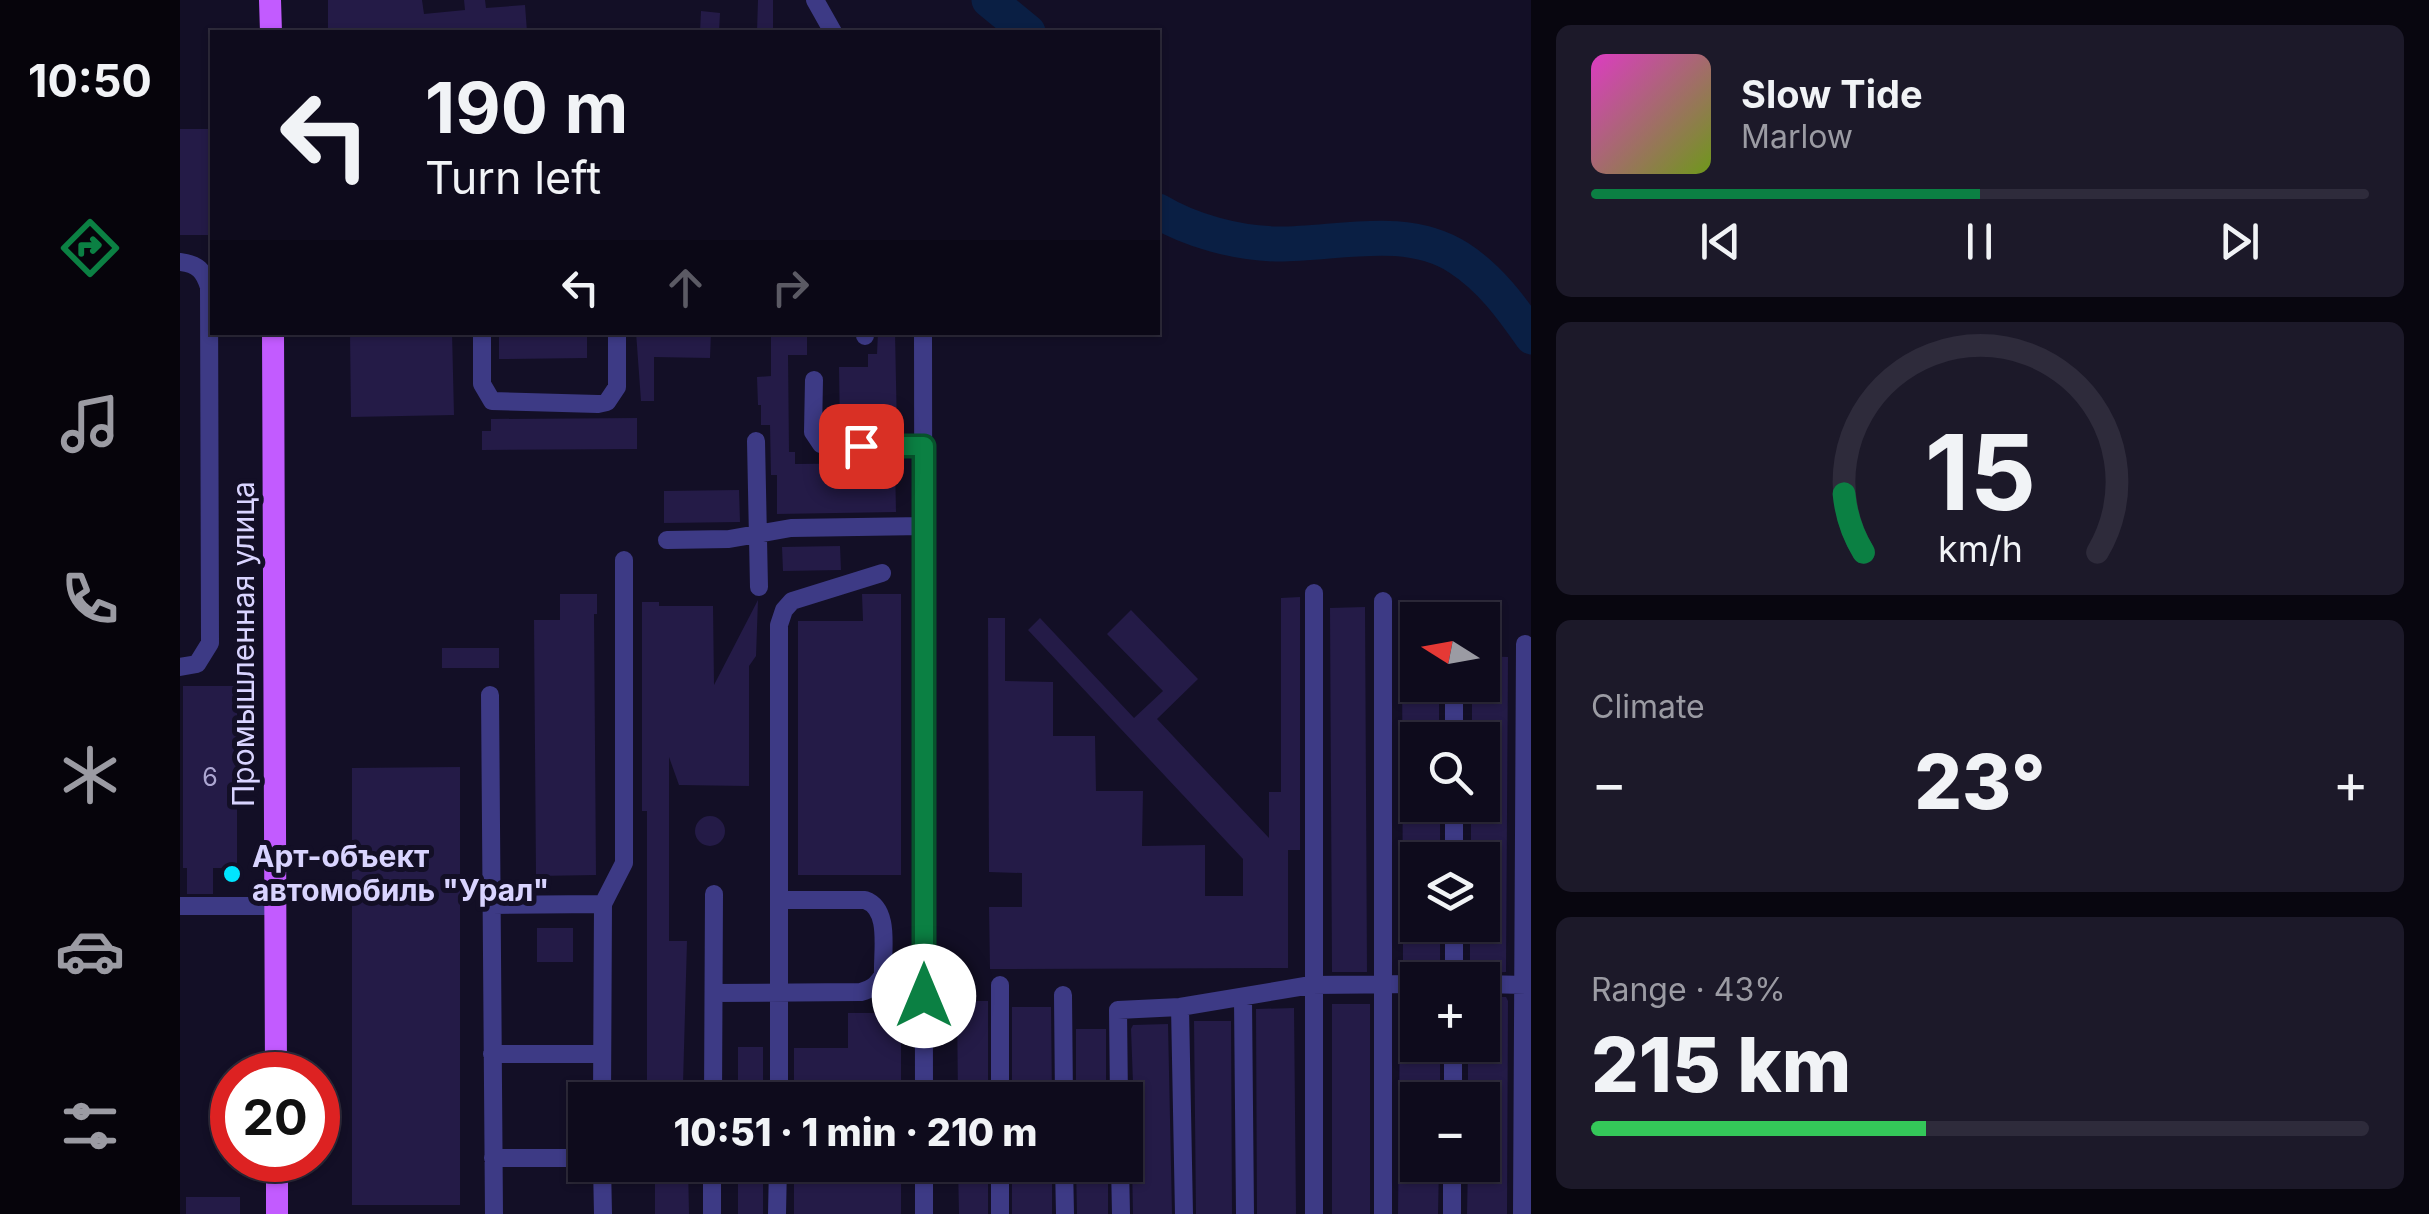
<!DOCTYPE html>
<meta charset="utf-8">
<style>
body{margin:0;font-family:Inter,sans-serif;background:#1c1929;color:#f1f3f6;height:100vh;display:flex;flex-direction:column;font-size:38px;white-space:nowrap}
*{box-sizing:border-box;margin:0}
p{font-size:32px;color:#9b9ba3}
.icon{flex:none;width:55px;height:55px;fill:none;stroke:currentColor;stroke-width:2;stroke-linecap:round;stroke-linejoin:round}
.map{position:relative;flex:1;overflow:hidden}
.side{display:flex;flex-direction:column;gap:25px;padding:25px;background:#08060f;width:898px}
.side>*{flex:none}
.hud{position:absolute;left:30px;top:30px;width:950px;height:305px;border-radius:0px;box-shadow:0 2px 8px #0004,0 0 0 2px #2e2b3b;background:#0e0b1c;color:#f1f3f6;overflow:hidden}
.needle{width:65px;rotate:281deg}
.tools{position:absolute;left:1220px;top:602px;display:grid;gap:20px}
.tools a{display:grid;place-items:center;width:100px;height:100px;border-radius:0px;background:#0e0b1c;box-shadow:0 2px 8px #0004,0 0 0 2px #2e2b3b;font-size:50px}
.speed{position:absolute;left:30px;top:1052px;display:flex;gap:20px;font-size:50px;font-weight:700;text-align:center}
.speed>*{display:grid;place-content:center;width:130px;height:130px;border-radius:50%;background:#0e0b1c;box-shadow:0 2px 8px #0004,0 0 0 2px #2e2b3b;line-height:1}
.speed .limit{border:15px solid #d22;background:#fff;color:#111}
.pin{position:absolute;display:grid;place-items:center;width:85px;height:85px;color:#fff;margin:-42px;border-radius:20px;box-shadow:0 5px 15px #0006}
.me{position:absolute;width:110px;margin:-55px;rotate:0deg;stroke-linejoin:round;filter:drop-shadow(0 0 8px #0008)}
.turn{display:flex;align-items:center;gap:35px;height:210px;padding:0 50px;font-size:45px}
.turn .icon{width:130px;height:130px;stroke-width:2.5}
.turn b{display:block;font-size:70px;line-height:85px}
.lanes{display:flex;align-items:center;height:95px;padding:0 50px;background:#0003;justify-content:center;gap:50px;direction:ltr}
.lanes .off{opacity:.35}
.big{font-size:75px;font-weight:800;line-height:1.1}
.side .card{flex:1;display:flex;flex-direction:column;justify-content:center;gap:15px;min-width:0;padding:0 35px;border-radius:15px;background:#1c1929}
.side .dial{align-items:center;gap:0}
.dial svg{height:260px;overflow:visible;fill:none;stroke:#2e2b3b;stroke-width:7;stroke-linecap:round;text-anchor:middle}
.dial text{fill:#f1f3f6;stroke:none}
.song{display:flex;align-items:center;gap:30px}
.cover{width:120px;height:120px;border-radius:15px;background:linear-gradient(135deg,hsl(310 70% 55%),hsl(80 70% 35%))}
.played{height:10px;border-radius:5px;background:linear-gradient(90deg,#0b8043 50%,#2e2b3b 50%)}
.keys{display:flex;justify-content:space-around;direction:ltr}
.heat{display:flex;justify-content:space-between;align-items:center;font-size:55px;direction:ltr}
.charge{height:15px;border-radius:8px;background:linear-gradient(90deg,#34c759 43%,#2e2b3b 0)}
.trip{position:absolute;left:388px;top:1082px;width:575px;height:100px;border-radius:0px;background:#0e0b1c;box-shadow:0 2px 8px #0004,0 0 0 2px #2e2b3b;font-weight:800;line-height:100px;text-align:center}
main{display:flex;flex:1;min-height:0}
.dock{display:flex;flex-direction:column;width:180px;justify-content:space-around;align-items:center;background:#06040b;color:#9b9ba3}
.dock .icon{width:70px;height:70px}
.dock .active{color:#0b8043}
.dock b{font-size:45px;color:#f1f3f6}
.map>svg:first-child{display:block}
</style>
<main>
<nav class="dock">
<b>10:50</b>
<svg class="icon active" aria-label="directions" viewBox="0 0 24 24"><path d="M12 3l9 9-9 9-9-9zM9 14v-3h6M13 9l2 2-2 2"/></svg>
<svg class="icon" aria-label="music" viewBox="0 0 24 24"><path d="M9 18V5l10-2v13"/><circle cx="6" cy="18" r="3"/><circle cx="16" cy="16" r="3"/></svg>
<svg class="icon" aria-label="phone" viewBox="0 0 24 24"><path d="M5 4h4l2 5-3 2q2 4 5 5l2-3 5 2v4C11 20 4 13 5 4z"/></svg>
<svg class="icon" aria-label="climate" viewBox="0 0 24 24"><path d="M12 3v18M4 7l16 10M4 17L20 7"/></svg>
<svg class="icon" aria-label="car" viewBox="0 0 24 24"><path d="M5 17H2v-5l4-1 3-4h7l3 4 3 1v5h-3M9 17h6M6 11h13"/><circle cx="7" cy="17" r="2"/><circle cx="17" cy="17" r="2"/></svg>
<svg class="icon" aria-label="filters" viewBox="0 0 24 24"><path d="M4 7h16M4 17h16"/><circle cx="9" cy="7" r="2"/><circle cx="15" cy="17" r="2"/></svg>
</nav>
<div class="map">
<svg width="1352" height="1214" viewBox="0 0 1352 1214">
<rect width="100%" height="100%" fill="#130f26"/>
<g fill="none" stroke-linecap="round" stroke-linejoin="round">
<path stroke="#0a1f44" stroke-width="35" d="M809,0L848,32
M978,211C1011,231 1057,243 1096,244C1155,245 1225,223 1279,258C1310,278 1331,307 1352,337"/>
</g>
<path fill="#241b47" d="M148,0H242L244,14L285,10L284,0H305L306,8L345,5L347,32H148Z
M578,0H593V32H577Z
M521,11L540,13L539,32H520Z
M0,129H32V235H0Z
M170,332H272L274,415L171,417Z
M319,332H407V358L319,359Z
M456,332H531L530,358L474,357V401H461Z
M591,332H627V355H608L609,452H615V464L715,463L716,512L597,514V475H591L590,425H581V405H578L577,377L591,376Z
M698,332H715L717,431L660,432L659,367H688V354H697Z
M457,418V449L302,450V431H311V419Z
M559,490L560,522L484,523V491Z
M660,546L661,570L603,571L602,547Z
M380,594H417V614H414L416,875L356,876L354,620H380Z
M682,594H721V875H618V621H683Z
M1120,597V850H1108V968L810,969L809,907H842V873L809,872L808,618H825V681L873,682V736H915L916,791H963L962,846L1025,845V896H1063V859L848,630L860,618L954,718L983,691L927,634L951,610L1018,679L977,719L1089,838V792H1101V598Z
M578,600L576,656L569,666V786L499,785L489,757V941H507L503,1084H508V1100H475V1084H467V811H462V602H479V606H533L534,685Z
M1185,607L1187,972H1152L1150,608Z
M1222,629H1238V685H1259V740H1238V805H1260V860H1238V925H1260V969H1223Z
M262,648H319V668H262Z
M1302,656L1328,657L1326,972L1290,974V925H1302V860H1291V805H1302V740H1292V685H1302Z
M3,686H57V868H33V894H7V868H3Z
M280,767V1205H172V768Z
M515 831a15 15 0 1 1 30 0a15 15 0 1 1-30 0Z
M357,928H393V962H357Z
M1302,997H1326L1328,1001L1327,1214H1287L1288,1165H1302V1100H1288V1045H1302Z
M777,1001H808V1100H778Z
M1152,1004H1190V1214H1152Z
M832,1007H871L872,1100H832Z
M1114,1008L1116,1214H1077L1076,1009Z
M1220,1012H1238V1045H1260V1100H1238V1165H1259L1258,1214H1218Z
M668,1013H721V1100H614V1048H668Z
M1014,1021H1051L1052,1214H1016Z
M988,1024L992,1214H953L952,1165H956L951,1029L953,1025Z
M896,1029H926V1100H896Z
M558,1047H583V1100H558Z
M475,1165H508L509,1214H475Z
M558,1165H583V1214H558Z
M614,1165H721V1214H614Z
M778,1165H808V1214H779Z
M832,1165H872V1214H832Z
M896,1165H928V1214H897Z
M6,1197H60V1214H6Z"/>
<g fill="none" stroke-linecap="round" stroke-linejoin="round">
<path stroke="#3d3a85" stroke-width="18" d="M635,0L653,32
M0,262C18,264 24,271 29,287L30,643L17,664L0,667
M302,332V384L312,401L418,404L427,402L437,387V332
M685,332V336
M743,332L744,1100
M634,380L633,432L641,444L744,446
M576,441L579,587
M487,540L549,539L611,528L744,526
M1134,593V1214
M1203,601V1214
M310,695L314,1214
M1274,740V685
M1274,860V805
M423,904L444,863V560
M313,905L423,904L422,1100
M0,906H96
M1274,980V925
M1302,984L1351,985
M820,985V1100
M534,993L681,992C692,989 697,985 703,975C702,951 711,909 685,900H599
M883,995L884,1100
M1063,999L1065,1214
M1000,1007L1004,1214
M312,1054H422
M533,1100L534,894
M599,1100V625L604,610L612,601L702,573
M939,1100L938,1010L1000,1007L1131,985L1238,984
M1273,1100V1045
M313,1158H405
M422,1165L423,1214
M744,1165V1214
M820,1165V1214
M884,1165L885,1214
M940,1165L941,1214
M532,1214V1165
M597,1214L598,1165
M1272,1214V1165
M1342,1214L1345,644"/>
<path stroke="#c25bff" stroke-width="22" d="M90,0L91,32
M93,332L96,1075
M97,1160V1214"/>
</g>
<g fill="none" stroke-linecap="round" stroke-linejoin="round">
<g stroke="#07532c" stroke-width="25">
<path id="route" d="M681,446H744V996"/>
</g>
<use href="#route" stroke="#0b8043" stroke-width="18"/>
</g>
<circle fill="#00e5ff" stroke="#130f26" stroke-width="4" cx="52" cy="874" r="10"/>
<g text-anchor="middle" stroke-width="10" stroke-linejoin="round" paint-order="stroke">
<g font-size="25" fill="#aca6d1">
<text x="30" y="786">6</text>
</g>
<g font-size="30" fill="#d9d4ff" stroke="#130f26">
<text transform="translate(64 644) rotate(-90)" y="10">Промышленная улица</text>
</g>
<g font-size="30" font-weight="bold" fill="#d9d4ff" stroke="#130f26" text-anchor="start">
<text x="72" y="867">Арт-объект<tspan x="72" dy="34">автомобиль "Урал"</tspan></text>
</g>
</g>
</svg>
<div class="tools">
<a><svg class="needle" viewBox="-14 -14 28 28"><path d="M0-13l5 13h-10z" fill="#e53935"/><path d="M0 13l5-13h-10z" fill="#9b9ba3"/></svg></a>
<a><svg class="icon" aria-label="search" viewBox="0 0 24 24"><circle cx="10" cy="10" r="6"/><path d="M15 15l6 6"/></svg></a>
<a><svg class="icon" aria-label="layers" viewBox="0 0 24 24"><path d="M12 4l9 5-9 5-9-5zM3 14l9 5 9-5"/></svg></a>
<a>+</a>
<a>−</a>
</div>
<div class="speed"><div class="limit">20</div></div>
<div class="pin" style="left:681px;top:446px;background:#d93025"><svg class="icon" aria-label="arrive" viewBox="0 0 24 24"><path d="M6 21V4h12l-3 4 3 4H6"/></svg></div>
<svg class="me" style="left:744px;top:996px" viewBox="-20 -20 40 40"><circle r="19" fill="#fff"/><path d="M0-13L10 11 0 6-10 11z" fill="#0b8043"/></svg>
<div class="trip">10:51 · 1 min · 210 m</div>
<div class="hud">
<div class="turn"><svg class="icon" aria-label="left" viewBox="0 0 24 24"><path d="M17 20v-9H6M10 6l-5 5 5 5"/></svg><div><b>190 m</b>Turn left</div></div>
<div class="lanes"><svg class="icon" aria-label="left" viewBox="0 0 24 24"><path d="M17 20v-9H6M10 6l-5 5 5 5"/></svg><svg class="icon off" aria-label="ahead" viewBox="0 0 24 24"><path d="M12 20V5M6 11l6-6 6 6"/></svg><svg class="icon off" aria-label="right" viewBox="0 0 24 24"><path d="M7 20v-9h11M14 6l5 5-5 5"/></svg></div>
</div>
</div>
<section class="side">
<div class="card">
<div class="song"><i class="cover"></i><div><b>Slow Tide</b><p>Marlow</p></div></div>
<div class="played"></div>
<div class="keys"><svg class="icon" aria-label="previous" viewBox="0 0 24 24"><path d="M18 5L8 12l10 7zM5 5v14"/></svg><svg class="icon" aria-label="pause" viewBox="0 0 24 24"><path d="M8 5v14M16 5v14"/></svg><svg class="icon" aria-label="next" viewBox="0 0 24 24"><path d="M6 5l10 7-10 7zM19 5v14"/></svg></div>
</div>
<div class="card dial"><svg viewBox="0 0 100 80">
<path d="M14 69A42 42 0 1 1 86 69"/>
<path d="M14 69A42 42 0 0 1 8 51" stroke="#0b8043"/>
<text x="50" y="56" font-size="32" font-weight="700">15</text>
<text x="50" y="72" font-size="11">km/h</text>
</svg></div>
<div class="card"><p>Climate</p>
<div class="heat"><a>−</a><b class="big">23°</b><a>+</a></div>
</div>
<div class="card"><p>Range · 43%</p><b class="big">215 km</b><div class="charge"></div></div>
</section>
</main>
